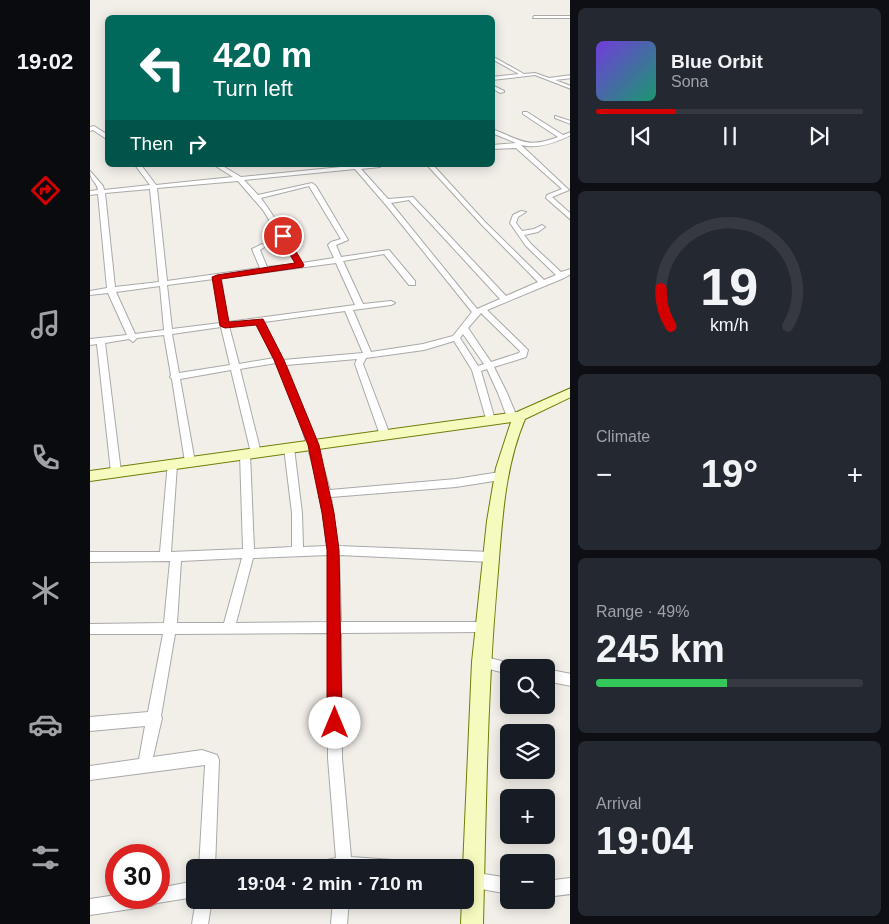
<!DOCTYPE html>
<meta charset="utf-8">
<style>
body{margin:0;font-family:Helvetica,sans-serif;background:#242831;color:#f1f3f6;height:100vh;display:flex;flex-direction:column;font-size:19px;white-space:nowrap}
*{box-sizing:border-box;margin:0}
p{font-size:16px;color:#9ea1a6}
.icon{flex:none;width:28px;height:28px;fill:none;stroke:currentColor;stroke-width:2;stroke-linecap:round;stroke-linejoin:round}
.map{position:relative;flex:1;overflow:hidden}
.sheet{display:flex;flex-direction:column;gap:8px;padding:8px;background:#0d0f14;width:319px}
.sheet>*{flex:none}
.hud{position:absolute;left:15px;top:15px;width:390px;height:152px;border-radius:8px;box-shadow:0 2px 12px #0003;background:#00695c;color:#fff;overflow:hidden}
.fabs{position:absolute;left:410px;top:659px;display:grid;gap:10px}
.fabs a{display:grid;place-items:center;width:55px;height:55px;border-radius:8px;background:#171b24;box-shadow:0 2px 12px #0003;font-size:25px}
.speed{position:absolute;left:15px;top:844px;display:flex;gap:10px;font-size:25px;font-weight:700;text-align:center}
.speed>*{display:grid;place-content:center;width:65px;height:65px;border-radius:50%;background:#171b24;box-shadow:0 2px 12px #0003;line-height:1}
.speed .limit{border:8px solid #d22;background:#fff;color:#111}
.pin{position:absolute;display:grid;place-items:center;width:42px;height:42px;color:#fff;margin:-21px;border:2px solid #fff;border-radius:50%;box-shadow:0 1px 5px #0007}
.me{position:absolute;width:55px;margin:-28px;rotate:0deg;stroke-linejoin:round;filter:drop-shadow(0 0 4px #0008)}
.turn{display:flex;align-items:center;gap:18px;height:105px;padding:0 25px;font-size:22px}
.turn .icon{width:65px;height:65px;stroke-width:2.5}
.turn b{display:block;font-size:35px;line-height:42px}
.then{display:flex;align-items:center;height:48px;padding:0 25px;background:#0003;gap:10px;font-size:19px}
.big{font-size:38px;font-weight:600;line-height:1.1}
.sheet .widget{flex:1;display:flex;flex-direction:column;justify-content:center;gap:8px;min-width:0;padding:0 18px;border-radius:8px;background:#242831}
.sheet .dial{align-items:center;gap:0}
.dial svg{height:130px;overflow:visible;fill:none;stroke:#363941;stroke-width:7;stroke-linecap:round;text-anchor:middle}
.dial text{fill:#f1f3f6;stroke:none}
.song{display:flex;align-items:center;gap:15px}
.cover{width:60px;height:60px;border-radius:8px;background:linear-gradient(135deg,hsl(260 70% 55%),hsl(160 70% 35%))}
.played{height:5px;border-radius:2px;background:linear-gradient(90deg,#d40000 30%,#363941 30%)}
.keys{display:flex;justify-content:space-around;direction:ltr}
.heat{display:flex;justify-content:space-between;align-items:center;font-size:28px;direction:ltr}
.charge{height:8px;border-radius:4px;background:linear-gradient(90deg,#34c759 49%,#363941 0)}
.trip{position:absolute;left:96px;top:859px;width:288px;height:50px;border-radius:8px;background:#171b24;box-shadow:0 2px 12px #0003;font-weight:600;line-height:50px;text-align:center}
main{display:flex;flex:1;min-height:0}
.tabs{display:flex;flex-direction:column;width:90px;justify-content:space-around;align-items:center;background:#090b0e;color:#9ea1a6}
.tabs .icon{width:35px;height:35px}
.tabs .current{color:#d40000}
.tabs b{font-size:22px;color:#f1f3f6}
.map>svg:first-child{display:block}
</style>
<main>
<nav class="tabs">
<b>19:02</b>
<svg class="icon current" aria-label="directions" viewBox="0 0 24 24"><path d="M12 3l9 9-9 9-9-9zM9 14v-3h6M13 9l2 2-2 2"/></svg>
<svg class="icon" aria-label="music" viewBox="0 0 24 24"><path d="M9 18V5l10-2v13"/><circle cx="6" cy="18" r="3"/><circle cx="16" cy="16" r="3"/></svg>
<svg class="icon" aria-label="phone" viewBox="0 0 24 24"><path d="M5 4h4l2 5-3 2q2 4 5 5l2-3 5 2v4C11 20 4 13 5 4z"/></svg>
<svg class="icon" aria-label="climate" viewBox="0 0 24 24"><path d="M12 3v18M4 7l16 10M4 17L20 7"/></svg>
<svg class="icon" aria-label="car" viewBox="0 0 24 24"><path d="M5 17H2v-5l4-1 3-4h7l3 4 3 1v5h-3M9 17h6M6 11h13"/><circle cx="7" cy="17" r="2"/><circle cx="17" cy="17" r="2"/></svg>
<svg class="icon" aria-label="filters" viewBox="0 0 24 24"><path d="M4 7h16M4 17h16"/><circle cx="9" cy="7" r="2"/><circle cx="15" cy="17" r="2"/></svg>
</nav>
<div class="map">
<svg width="481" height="924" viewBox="0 0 481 924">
<rect width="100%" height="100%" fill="#f2efe9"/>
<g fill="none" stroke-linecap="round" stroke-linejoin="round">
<g stroke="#a9a9a9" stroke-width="2">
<path id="street" d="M444,16H481V18H443Z
M402,56L434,74L445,73L459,78L481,75V78L465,80L481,86V89L445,75L402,80V77L429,74L402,59Z
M402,85L414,91V92L410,93L402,88Z
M433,112H437L473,135L481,132V135C465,143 448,149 431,145L479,190L462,197L481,214V220L456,198L457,195L472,189L426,148L402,149V145L426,143L402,133V129C431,140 437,149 468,137L433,114Z
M465,116L481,121V124L465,118Z
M4,126L18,135V140L3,130L0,131V127Z
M45,165H51L66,185L143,177L124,165H131L151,177L271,165H293L290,167L271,169L298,199L323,197L416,296L448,282L391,224L337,165H343L395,222L454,280L466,275L436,246L420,223L423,215L431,211L436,212L428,217L426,223L432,231L444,229L452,225L455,227L448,232L434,235L441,244L471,272L481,269V274L474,278L397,310L438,350L436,357L404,367L417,393L427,417L425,419H419L417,417L408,393L397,369L391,371L405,420L400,423L397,422L382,370L364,341L334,350L276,358L273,364L300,435L295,438L290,435L265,364L267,359L196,365L223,432L240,490L366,479L410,472L414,473L415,476L414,479L410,480L366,487L241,497L248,546L401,552L405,554L407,557L405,560L401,562L249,555L251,622H394L398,623L400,627L398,631L394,632L251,633L252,758L261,857L303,860L308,863L311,868H220L223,863L246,858L238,758V633L85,634L71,716L72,718L63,757L112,750L127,755L129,760L125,868H109L115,765L0,780V766L49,759L55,726L0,731V717L58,712L73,634H0V624L74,623L80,561L0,562V552H70L78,462H86L87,465L81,552L153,549L150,454L155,450L160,454L164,549L202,547V513L194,448L199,444L204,448L212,513L213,547L237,546C231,482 213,422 186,363L150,369L171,453L166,457L161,453L141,370L90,379L105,462L100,466L95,462L82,379L80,377L81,375L74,335L47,338L43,342L39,339L15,343L31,472L26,476L21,472L7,344L0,345V339L37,335L18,293L0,295V291L17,288L8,194L0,195V191L8,190C7,182 0,181 0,171L13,186L14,190L60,185ZM265,169L296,205L382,312L363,336L333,344L281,352L263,310L301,305L305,303L301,301L273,304L253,261L294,254L319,285H325V281L299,250L251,257L246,245L258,240L226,186L222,183L168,195L154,180ZM148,181L173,210L206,264L177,267L170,250L176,246L172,244L162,249L170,268L77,281L67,188ZM219,186L251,239L241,242L238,245L244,258L212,263L186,220L171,198ZM60,189L69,282L25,287L15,193ZM319,200L410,299L387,309L301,203ZM246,263L265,305L138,322L131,278ZM124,279L130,323L82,329L77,285ZM70,286L74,330L45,334L26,292ZM255,311L273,353L193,360L174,322ZM391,313L430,351L429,353L401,362L378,328ZM167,323L184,358L149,364L139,326ZM131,327L140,365L89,373L82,334ZM373,334L394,364L388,366L370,338ZM238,555L239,622L146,623L163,558ZM152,558L134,623H87L91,561Z
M391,656L424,664L425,668H419V674L387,666L385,662L387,658Z
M456,669L481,674V686L456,681Z
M381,872L419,878V894L375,886V876Z
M481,878V894L456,897V881Z
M105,881V897L67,903L61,906L0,915V899L26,895V898H69V888Z
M106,900H122L118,924H102Z
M243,900H259L257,924H241Z"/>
</g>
<g stroke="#707d05" stroke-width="2">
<path id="secondary" d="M481,388V397L435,419C413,471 412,527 407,583C397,696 396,810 393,924H371L372,900H375L373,868L382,662L397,521L406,468L421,422L0,481V471L427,412Z"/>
</g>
<use href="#street" fill="#fff" fill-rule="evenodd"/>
<use href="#secondary" fill="#f7fabf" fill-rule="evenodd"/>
</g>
<path fill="#d40000" stroke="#8a0000" d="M193,234L197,236L214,265L213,267L131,279L139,322L173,319L194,360L229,445L244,513L249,550L252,723L250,728L245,730L239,728L237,723V550L232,513L218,445L184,360L166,325L135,328L130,326L122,277L127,275L205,263L189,236Z"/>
</svg>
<div class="fabs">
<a><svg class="icon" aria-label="search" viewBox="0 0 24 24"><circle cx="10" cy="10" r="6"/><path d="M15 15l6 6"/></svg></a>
<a><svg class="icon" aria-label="layers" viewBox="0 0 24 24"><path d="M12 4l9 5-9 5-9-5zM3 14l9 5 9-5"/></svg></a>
<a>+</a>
<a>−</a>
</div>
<div class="speed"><div class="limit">30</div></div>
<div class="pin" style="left:193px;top:236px;background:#d93025"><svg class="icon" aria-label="arrive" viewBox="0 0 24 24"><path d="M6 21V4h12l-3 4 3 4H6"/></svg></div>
<svg class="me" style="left:245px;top:723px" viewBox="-20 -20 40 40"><circle r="19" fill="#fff"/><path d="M0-13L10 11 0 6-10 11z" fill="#d40000"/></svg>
<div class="trip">19:04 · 2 min · 710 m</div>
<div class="hud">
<div class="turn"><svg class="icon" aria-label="left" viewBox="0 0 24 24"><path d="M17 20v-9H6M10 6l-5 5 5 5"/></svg><div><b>420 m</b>Turn left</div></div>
<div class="then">Then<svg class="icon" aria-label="right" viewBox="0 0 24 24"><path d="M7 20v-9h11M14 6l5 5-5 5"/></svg></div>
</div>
</div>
<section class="sheet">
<div class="widget">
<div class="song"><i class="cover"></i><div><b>Blue Orbit</b><p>Sona</p></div></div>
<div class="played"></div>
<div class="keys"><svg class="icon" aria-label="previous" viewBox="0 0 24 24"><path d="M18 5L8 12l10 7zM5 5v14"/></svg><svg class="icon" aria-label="pause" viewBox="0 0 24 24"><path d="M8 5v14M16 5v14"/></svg><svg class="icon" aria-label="next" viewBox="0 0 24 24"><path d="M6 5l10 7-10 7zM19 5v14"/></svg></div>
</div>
<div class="widget dial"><svg viewBox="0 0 100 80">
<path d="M14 69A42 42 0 1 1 86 69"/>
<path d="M14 69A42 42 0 0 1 8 46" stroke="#d40000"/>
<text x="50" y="56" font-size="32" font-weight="700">19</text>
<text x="50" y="72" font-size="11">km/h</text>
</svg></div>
<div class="widget"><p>Climate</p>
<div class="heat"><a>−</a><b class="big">19°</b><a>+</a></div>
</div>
<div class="widget"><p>Range · 49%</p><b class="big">245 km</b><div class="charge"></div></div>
<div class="widget"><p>Arrival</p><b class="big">19:04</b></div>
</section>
</main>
